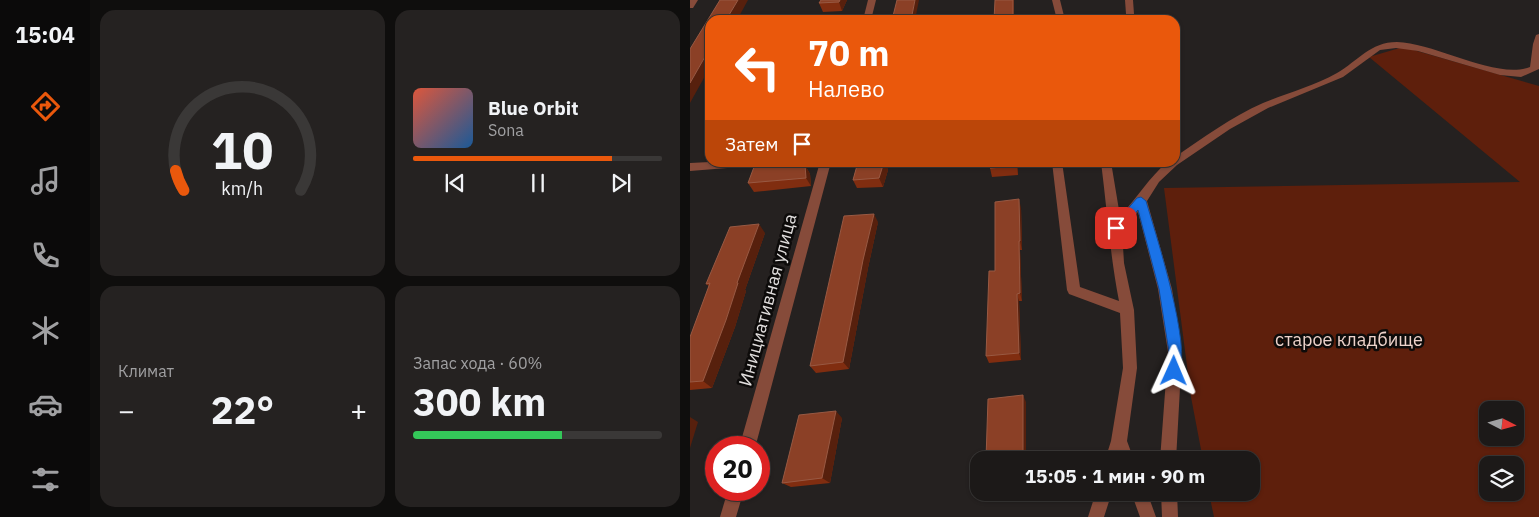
<!DOCTYPE html>
<html lang="ru">
<meta charset="utf-8">
<style>
body{margin:0;font-family:"IBM Plex Sans",sans-serif;background:#252221;color:#f1f3f6;height:100vh;display:flex;flex-direction:column;font-size:19px;white-space:nowrap}
*{box-sizing:border-box;margin:0}
p{font-size:16px;color:#a0a0a2}
.icon{flex:none;width:28px;height:28px;fill:none;stroke:currentColor;stroke-width:2;stroke-linecap:round;stroke-linejoin:round}
.map{position:relative;flex:1;overflow:hidden}
.details{display:flex;flex-direction:column;gap:10px;padding:10px;background:#0f0e0d;width:600px}
.details>*{flex:none}
.banner{position:absolute;left:15px;top:15px;width:475px;height:152px;border-radius:15px;box-shadow:0 1px 4px #0004,0 0 0 1px #3a3837;background:#ea580c;color:#fff;overflow:hidden}
.needle{width:32px;rotate:96deg}
.fabs{position:absolute;left:789px;top:401px;display:grid;gap:10px}
.fabs a{display:grid;place-items:center;width:45px;height:45px;border-radius:10px;background:#1c1918;box-shadow:0 1px 4px #0004,0 0 0 1px #3a3837;font-size:25px}
.speed{position:absolute;left:15px;top:436px;display:flex;gap:10px;font-size:25px;font-weight:700;text-align:center}
.speed>*{display:grid;place-content:center;width:65px;height:65px;border-radius:50%;background:#1c1918;box-shadow:0 1px 4px #0004,0 0 0 1px #3a3837;line-height:1}
.speed .limit{border:8px solid #d22;background:#fff;color:#111}
.pin{position:absolute;display:grid;place-items:center;width:42px;height:42px;color:#fff;margin:-21px;border-radius:10px;box-shadow:0 2px 8px #0006}
.me{position:absolute;width:55px;margin:-28px;rotate:1deg;stroke-linejoin:round;filter:drop-shadow(0 0 4px #0008)}
.turn{display:flex;align-items:center;gap:18px;height:105px;padding:0 20px;font-size:22px}
.turn .icon{width:65px;height:65px;stroke-width:2.5}
.turn b{display:block;font-size:35px;line-height:42px}
.then{display:flex;align-items:center;height:48px;padding:0 20px;background:#0003;gap:10px;font-size:19px}
.big{font-size:38px;font-weight:700;line-height:1.1}
.details .tile{flex:1;display:flex;flex-direction:column;justify-content:center;gap:8px;min-width:0;padding:0 18px;border-radius:15px;background:#252221}
.details .dial{align-items:center;gap:0}
.dial svg{height:130px;overflow:visible;fill:none;stroke:#3a3837;stroke-width:7;stroke-linecap:round;text-anchor:middle}
.dial text{fill:#f1f3f6;stroke:none}
.song{display:flex;align-items:center;gap:15px}
.cover{width:60px;height:60px;border-radius:8px;background:linear-gradient(135deg,hsl(10 70% 55%),hsl(210 70% 35%))}
.played{height:5px;border-radius:2px;background:linear-gradient(90deg,#ea580c 80%,#3a3837 80%)}
.keys{display:flex;justify-content:space-around;direction:ltr}
.heat{display:flex;justify-content:space-between;align-items:center;font-size:28px;direction:ltr}
.charge{height:8px;border-radius:4px;background:linear-gradient(90deg,#34c759 60%,#3a3837 0)}
.details .tiles{flex:1;display:grid;gap:10px;grid-template-columns:repeat(2,1fr)}
.trip{position:absolute;left:280px;top:451px;width:290px;height:50px;border-radius:15px;background:#1c1918;box-shadow:0 1px 4px #0004,0 0 0 1px #3a3837;font-weight:700;line-height:50px;text-align:center}
main{display:flex;flex:1;min-height:0}
.tab-bar{display:flex;flex-direction:column;width:90px;justify-content:space-around;align-items:center;background:#0b0a0a;color:#a0a0a2}
.tab-bar .icon{width:35px;height:35px}
.tab-bar .on{color:#ea580c}
.tab-bar b{font-size:22px;color:#f1f3f6}
.map>svg:first-child{display:block}
</style>
<main>
<nav class="tab-bar">
<b>15:04</b>
<svg class="icon on" aria-label="directions" viewBox="0 0 24 24"><path d="M12 3l9 9-9 9-9-9zM9 14v-3h6M13 9l2 2-2 2"/></svg>
<svg class="icon" aria-label="music" viewBox="0 0 24 24"><path d="M9 18V5l10-2v13"/><circle cx="6" cy="18" r="3"/><circle cx="16" cy="16" r="3"/></svg>
<svg class="icon" aria-label="phone" viewBox="0 0 24 24"><path d="M5 4h4l2 5-3 2q2 4 5 5l2-3 5 2v4C11 20 4 13 5 4z"/></svg>
<svg class="icon" aria-label="climate" viewBox="0 0 24 24"><path d="M12 3v18M4 7l16 10M4 17L20 7"/></svg>
<svg class="icon" aria-label="car" viewBox="0 0 24 24"><path d="M5 17H2v-5l4-1 3-4h7l3 4 3 1v5h-3M9 17h6M6 11h13"/><circle cx="7" cy="17" r="2"/><circle cx="17" cy="17" r="2"/></svg>
<svg class="icon" aria-label="filters" viewBox="0 0 24 24"><path d="M4 7h16M4 17h16"/><circle cx="9" cy="7" r="2"/><circle cx="15" cy="17" r="2"/></svg>
</nav>
<section class="details">
<div class="tiles">
<div class="tile dial"><svg viewBox="0 0 100 80">
<path d="M14 69A42 42 0 1 1 86 69"/>
<path d="M14 69A42 42 0 0 1 9 57" stroke="#ea580c"/>
<text x="50" y="56" font-size="32" font-weight="700">10</text>
<text x="50" y="72" font-size="11">km/h</text>
</svg></div>
<div class="tile">
<div class="song"><i class="cover"></i><div><b>Blue Orbit</b><p>Sona</p></div></div>
<div class="played"></div>
<div class="keys"><svg class="icon" aria-label="previous" viewBox="0 0 24 24"><path d="M18 5L8 12l10 7zM5 5v14"/></svg><svg class="icon" aria-label="pause" viewBox="0 0 24 24"><path d="M8 5v14M16 5v14"/></svg><svg class="icon" aria-label="next" viewBox="0 0 24 24"><path d="M6 5l10 7-10 7zM19 5v14"/></svg></div>
</div>
<div class="tile"><p>Климат</p>
<div class="heat"><a>−</a><b class="big">22°</b><a>+</a></div>
</div>
<div class="tile"><p>Запас хода · 60%</p><b class="big">300 km</b><div class="charge"></div></div>
</div>
</section>
<div class="map">
<svg width="849" height="517" viewBox="0 0 849 517">
<rect width="100%" height="100%" fill="#252120"/>
<path fill="#5e1f0c" fill-rule="evenodd" d="M713,47L849,86V517H524L519,493L561,492V460H513L501,397L474,188L830,182L679,57ZM798,410H825V438H798ZM798,465H825V492H798Z"/>
<g fill="none" stroke-linecap="round" stroke-linejoin="round">
<path fill="#864b3a" fill-rule="evenodd" d="M0,0H8L3,8H0Z
M178,0H186L181,20H173Z
M362,0H370L375,20H367Z
M435,0H443L444,14L439,20H431L436,14Z
M849,34V69L831,77L810,75L728,51L706,48L690,50L653,77L578,108L540,129L487,165L469,182L457,201L482,289L492,352L486,460H470L478,352L468,289L448,212L432,229L434,263L444,310L447,368L437,441L444,460H415L421,441L433,368L430,313L379,294L377,290L362,162H372L390,287L429,301C420,255 417,209 411,162H421L430,216C447,198 459,178 477,162H485V157C513,138 541,117 573,103C597,93 624,86 647,73C668,61 680,42 707,42C746,43 806,80 840,67L843,44L846,35Z
M20,162H67L62,166L0,171V163Z
M130,162H141L65,448H49Z
M38,490H54L46,517H30Z
M406,492H422L414,517H398Z
M441,492H457L466,517H450Z
M471,492H487L488,517H472Z"/>
</g>
<path fill="#802d10" d="M131,0H157L152,11L133,12L129,3Z
M168,162H195L198,170L193,187L167,188L163,180Z
M300,162H328V175L302,177L300,168Z
M115,165L120,174L121,186L64,192L58,183Z
M331,208L332,250H330L332,301H329L331,360L299,363L296,356Z
M188,222L178,268L159,369L126,373L120,366Z
M75,233L55,290L56,291L45,327L22,388L0,390V337L19,286L16,284Z
M336,402V460H296V459Z
M152,418L140,483L101,487L92,483Z"/>
<path fill="#57200d" d="M48,0H58L47,20H36Z
M150,0H157L152,11L149,2Z
M225,0H229L225,20H221Z
M323,0H324V20H323Z
M20,48V67L0,103V83Z
M194,162H195L198,170L193,187L189,178Z
M326,162H328V175L327,166Z
M115,165L120,174L121,186L116,178Z
M329,199L331,208L332,250L330,241Z
M184,214L188,222L178,268L159,369L153,362L173,260Z
M69,224L75,233L55,290L56,291L45,327L22,388L13,381L47,283Z
M329,241L330,250L332,301L330,293Z
M327,294L329,301L331,360L329,353Z
M333,395L336,402V460L333,455Z
M146,411L152,418L140,483L132,478Z
M0,417L8,422L0,448Z"/>
<path fill="#8b4026" stroke="#985943" d="M30,0H48L36,20H20V48L0,83V49Z
M131,0H150L149,2L129,3Z
M207,0H225L221,20H202Z
M305,0H323V20H304Z
M168,162H194L189,178L163,180Z
M300,162H326L327,166L300,168Z
M115,165L116,178L58,183L64,167Z
M329,199L330,241H329L330,293L327,294L329,353L296,356L299,271H305V202Z
M184,214L173,260L153,362L120,366L154,216Z
M69,224L47,283H48L36,320L13,381L0,382V337L20,283L16,284L40,227Z
M333,395V455L296,459L298,399Z
M146,411L132,478L92,483L109,415Z"/>
<path fill="#1a73e8" stroke="#114b97" d="M451,197L456,201C466,235 502,346 489,376L484,377L479,376L477,371L479,352L469,289L448,210L430,231L426,233L421,228L447,198Z"/>
<g text-anchor="middle" stroke-width="5" stroke-linejoin="round" paint-order="stroke">
<g font-size="18" fill="#e1dedd" stroke="#0d0b0a">
<text transform="translate(78 300) rotate(-75)" y="6">Инициативная улица</text>
</g>
<g font-size="18" fill="#edd2ca" stroke="#0d0b0a">
<text x="659" y="346">старое кладбище</text>
</g>
</g>
</svg>
<div class="fabs">
<a><svg class="needle" viewBox="-14 -14 28 28"><path d="M0-13l5 13h-10z" fill="#e53935"/><path d="M0 13l5-13h-10z" fill="#a0a0a2"/></svg></a>
<a><svg class="icon" aria-label="layers" viewBox="0 0 24 24"><path d="M12 4l9 5-9 5-9-5zM3 14l9 5 9-5"/></svg></a>
</div>
<div class="speed"><div class="limit">20</div></div>
<div class="pin" style="left:426px;top:228px;background:#d93025"><svg class="icon" aria-label="arrive" viewBox="0 0 24 24"><path d="M6 21V4h12l-3 4 3 4H6"/></svg></div>
<svg class="me" style="left:484px;top:371px" viewBox="-20 -20 40 40"><path d="M0-17L14 15 0 8-14 15z" fill="#1a73e8" stroke="#fff" stroke-width="4"/></svg>
<div class="trip">15:05 · 1 мин · 90 m</div>
<div class="banner">
<div class="turn"><svg class="icon" aria-label="left" viewBox="0 0 24 24"><path d="M17 20v-9H6M10 6l-5 5 5 5"/></svg><div><b>70 m</b>Налево</div></div>
<div class="then">Затем<svg class="icon" aria-label="arrive" viewBox="0 0 24 24"><path d="M6 21V4h12l-3 4 3 4H6"/></svg></div>
</div>
</div>
</main>
